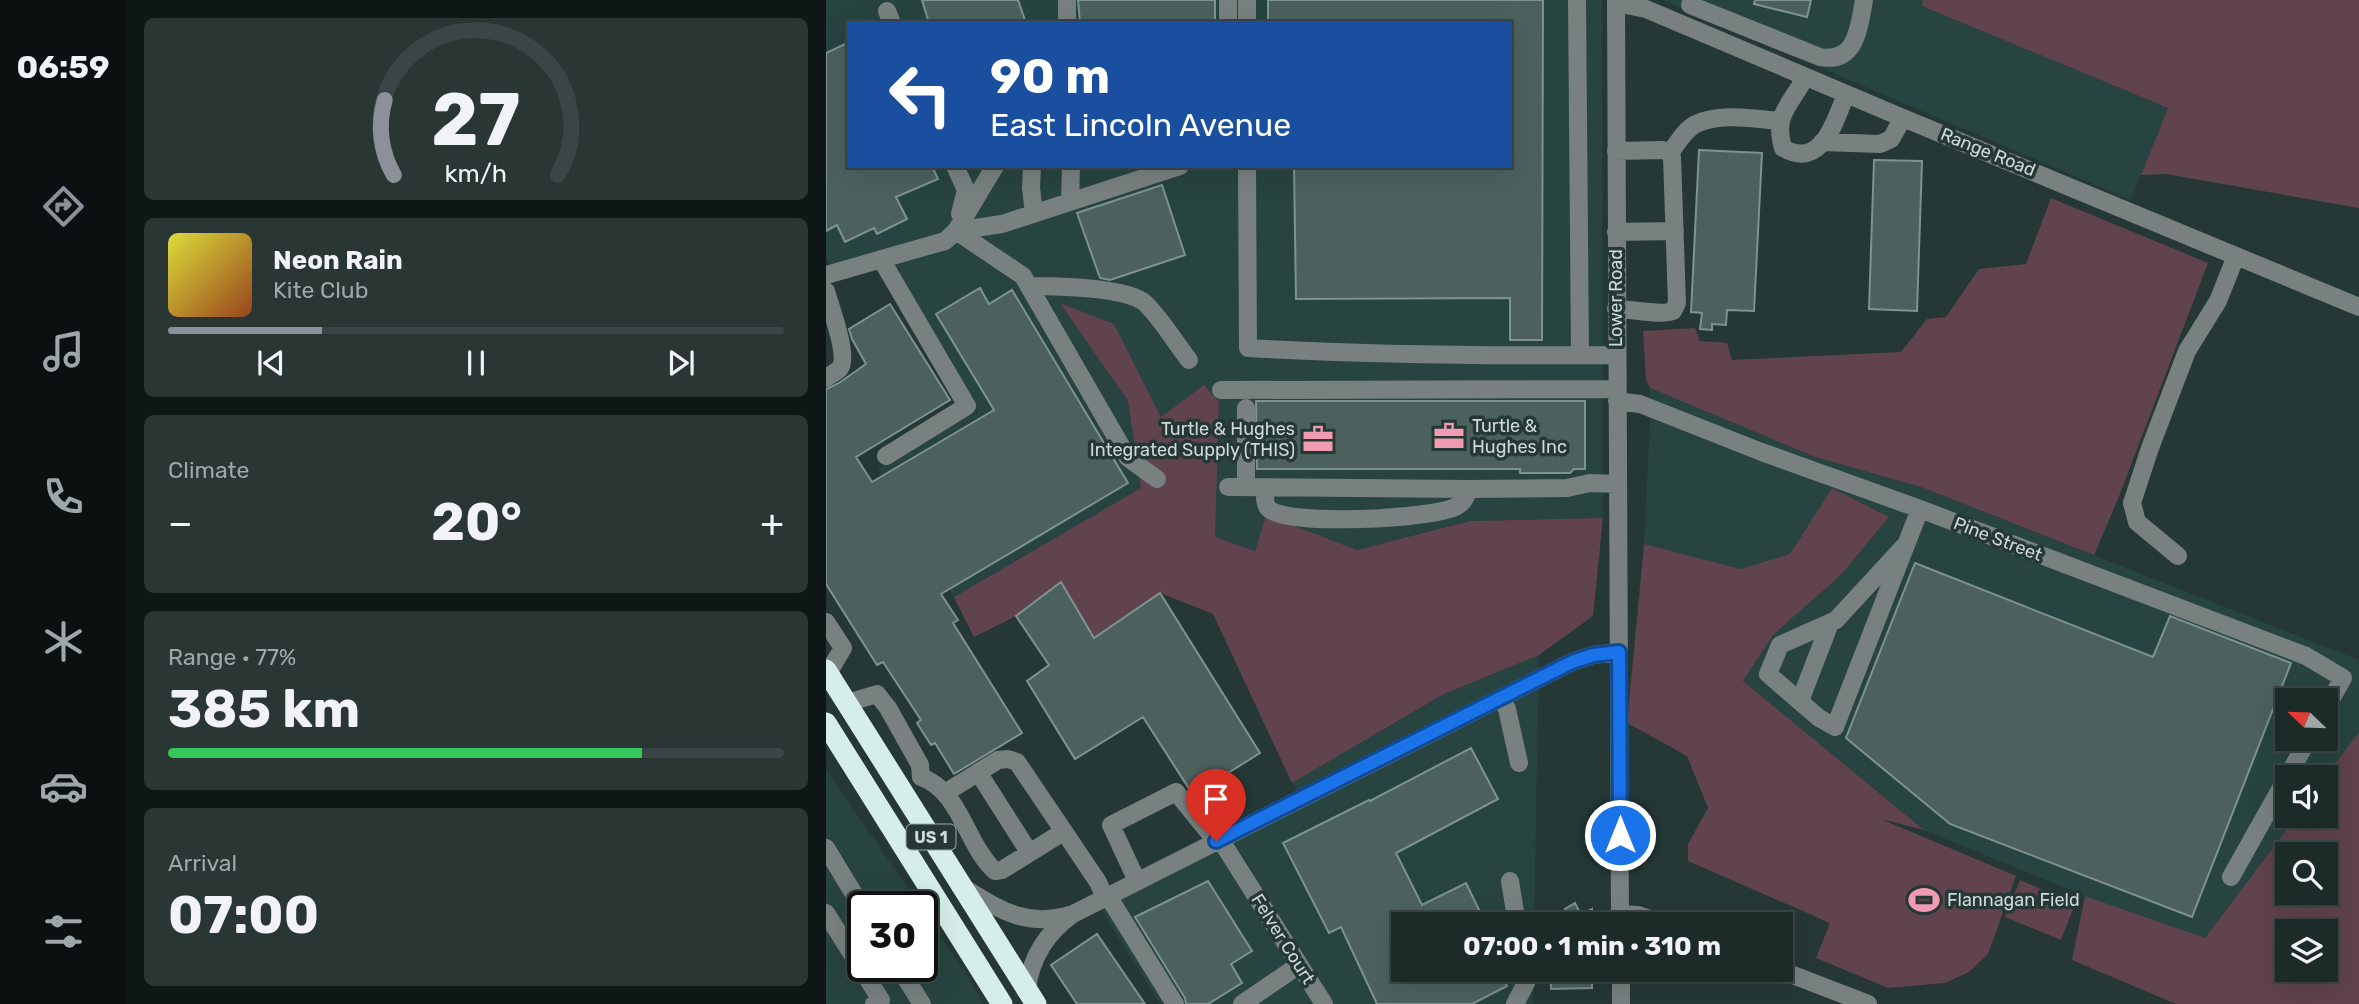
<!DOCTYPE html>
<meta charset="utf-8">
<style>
body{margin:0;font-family:Rubik,sans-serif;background:#293634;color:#f1f3f6;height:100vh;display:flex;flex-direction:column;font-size:26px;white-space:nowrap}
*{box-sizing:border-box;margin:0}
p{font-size:23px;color:#a0a7a8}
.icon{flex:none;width:38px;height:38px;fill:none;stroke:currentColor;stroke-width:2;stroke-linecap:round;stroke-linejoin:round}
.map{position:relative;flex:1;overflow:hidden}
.side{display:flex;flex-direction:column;gap:18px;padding:18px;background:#0f1716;width:700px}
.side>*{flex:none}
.banner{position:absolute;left:21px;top:21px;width:665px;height:147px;border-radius:0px;box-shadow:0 7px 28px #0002,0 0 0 2px #3a4645;background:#1a4fa0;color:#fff;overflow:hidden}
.needle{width:46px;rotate:293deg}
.buttons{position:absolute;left:1449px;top:688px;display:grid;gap:14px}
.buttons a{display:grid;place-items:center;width:63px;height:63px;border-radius:0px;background:#1c2a28;box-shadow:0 7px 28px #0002,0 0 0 2px #3a4645;font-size:35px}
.speed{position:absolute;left:21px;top:891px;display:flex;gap:14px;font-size:35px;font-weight:700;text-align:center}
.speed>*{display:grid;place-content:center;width:91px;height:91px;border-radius:50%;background:#1c2a28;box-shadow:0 7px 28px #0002,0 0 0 2px #3a4645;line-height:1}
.speed .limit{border:4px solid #111;border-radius:10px;background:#fff;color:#111}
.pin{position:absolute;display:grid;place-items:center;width:60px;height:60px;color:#fff;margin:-72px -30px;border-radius:50% 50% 50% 0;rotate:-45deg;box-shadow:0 0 7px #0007}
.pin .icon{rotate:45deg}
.me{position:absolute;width:77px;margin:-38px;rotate:0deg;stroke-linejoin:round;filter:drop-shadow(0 0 5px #0008)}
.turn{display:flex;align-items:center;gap:24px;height:147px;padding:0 28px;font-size:32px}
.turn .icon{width:91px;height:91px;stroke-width:2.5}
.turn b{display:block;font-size:49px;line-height:60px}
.big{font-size:52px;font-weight:700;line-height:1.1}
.side .card{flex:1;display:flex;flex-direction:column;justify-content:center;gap:10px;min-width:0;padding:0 24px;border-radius:10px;background:#293634}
.side .dial{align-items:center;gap:0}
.dial svg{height:182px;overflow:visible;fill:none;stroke:#3a4645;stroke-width:7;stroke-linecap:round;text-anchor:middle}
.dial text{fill:#f1f3f6;stroke:none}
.song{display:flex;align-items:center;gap:21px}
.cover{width:84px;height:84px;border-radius:10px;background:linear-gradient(135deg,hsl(60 70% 55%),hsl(20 70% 35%))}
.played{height:7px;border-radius:4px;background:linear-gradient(90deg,#8c9099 25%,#3a4645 25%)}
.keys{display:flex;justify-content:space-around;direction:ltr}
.heat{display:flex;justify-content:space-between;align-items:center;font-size:38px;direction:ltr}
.charge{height:10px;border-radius:5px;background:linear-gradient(90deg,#34c759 77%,#3a4645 0)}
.trip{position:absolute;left:565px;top:912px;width:402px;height:70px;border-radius:0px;background:#1c2a28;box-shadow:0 7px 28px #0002,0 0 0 2px #3a4645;font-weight:700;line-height:70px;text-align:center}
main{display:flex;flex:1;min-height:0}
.menu{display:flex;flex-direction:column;width:126px;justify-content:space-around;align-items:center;background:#0b1110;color:#a0a7a8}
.menu .icon{width:49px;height:49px}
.menu .on{color:#8c9099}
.menu b{font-size:32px;color:#f1f3f6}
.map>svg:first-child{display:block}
</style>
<main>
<nav class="menu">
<b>06:59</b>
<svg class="icon on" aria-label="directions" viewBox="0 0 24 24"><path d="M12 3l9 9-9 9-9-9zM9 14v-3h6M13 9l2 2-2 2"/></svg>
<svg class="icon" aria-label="music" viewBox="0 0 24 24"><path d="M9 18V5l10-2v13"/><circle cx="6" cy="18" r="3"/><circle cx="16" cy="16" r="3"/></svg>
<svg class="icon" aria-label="phone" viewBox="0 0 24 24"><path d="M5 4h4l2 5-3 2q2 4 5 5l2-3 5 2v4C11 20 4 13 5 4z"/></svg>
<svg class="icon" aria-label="climate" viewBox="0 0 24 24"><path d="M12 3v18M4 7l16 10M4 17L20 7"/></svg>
<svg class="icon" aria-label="car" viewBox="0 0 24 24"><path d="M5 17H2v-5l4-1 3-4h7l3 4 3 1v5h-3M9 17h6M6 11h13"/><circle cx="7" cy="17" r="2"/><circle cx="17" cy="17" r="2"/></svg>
<svg class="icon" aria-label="filters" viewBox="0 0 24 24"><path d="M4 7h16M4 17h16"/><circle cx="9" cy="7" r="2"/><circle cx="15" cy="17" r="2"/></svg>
</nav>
<section class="side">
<div class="card dial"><svg viewBox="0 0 100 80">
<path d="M14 69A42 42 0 1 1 86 69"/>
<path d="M14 69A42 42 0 0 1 10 36" stroke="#8c9099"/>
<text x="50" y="56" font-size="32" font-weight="700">27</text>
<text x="50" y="72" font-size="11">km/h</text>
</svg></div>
<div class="card">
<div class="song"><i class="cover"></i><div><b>Neon Rain</b><p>Kite Club</p></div></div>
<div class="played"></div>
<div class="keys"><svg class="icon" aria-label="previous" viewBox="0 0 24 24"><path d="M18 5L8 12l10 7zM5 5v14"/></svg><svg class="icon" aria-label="pause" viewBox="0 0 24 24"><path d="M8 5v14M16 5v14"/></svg><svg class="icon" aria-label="next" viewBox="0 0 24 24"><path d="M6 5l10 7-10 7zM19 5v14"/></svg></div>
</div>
<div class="card"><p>Climate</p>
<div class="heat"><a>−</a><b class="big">20°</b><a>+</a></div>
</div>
<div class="card"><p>Range · 77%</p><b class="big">385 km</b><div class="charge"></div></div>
<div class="card"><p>Arrival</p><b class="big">07:00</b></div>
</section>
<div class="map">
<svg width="1533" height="1004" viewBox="0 0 1533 1004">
<rect width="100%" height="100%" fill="#253836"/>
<path fill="#274441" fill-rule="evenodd" d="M0,0H776L777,518L644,521L531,550L440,515L429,551L388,537L393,402L378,386L335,417L288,324L235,304L302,401L315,488L128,597L52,469L152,411L59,258L7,270L0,257ZM23,23H684V166H23Z
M836,0H1097L1096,6L1342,108L1305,200Z
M824,388L989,457L1095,487L1533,660V732L1499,777H1461V816H1471L1379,939L1259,896L1098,830L917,681L947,635L1015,575L1063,517L1006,488L964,554L915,569L818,544L824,425ZM1461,700H1500V738H1461Z
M713,655L708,924H578V970H707V1004H334L267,897L474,796L466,783L616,695Z
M0,769L94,906H37V966H96V910L143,978L157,1004H0Z"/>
<path fill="#60434c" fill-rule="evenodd" d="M1097,0H1533V208L1340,174L1315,175L1342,108L1096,6Z
M1225,198L1382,263L1292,499L1268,555L1095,487L989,457L824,388L820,380L817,331L869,328L874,341L901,343L906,360L1075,352L1101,319L1120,317L1153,269L1200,264Z
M234,303L288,324L335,417L378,385L393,402L389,537L429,551L440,515L531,550L644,521L777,518L767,616L713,655L616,695L466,783L387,614L334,593L268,638L235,583L190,616L148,637L128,597L315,488L302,401Z
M1006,488L1063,517L1015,575L947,635L917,681L1098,830L1055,819L1190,876L1162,954L1143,972L1119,983L1062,988L990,958L1004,923L862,861V844L882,808L861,756L801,723L818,544L915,569L964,554Z
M1533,732V1004H1350L1246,960L1259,896L1379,938L1471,816H1500L1499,777ZM1500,854V892H1461V854ZM1500,931V970H1461V931Z
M1194,880L1249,904L1235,940L1179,917Z"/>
<path fill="#4c615e" stroke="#7d9390" stroke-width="2" d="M96,0H192L200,23H103Z
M252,0H389V23H254Z
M442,0H717L716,340H684V298L470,299L468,166H684V23H442Z
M929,0H985L981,17L928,4Z
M23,42V166H106L112,179L70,197L81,219L51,234L48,228L19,242L11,225L0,231V53Z
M873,150L936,153L928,311L901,310L900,325L886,324V330L874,329L876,313L865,312Z
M1048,160L1096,161L1091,311L1043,309Z
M336,185L359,255L284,280L274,278L251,213Z
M154,288L163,304L186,290L302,483L115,594L132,620L127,623L196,733L128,774L109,743L105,745L91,723L95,720L57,662L51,665L0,584V389L13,383L40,364L26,339L23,329L64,304L124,400L30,457L46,482L168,410L110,314Z
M430,401H759V469H748L744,473H694V469H431Z
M1089,563L1327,657L1344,616L1465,663L1366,917L1124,824L1020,738Z
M235,582L268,638L334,593L434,753L367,795L317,717L249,759L201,681L223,665L190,616Z
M645,748L672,799L570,853L596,905L640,883L660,924H578V970H672L681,986L646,1004H551L515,927L503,933L457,843L543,800L544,801Z
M382,881L426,951L405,964L416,983L382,1004H360L359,998L309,917Z
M749,903L755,915L766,909V924H737L744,920L739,909Z
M271,934L319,1004H251L225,965Z
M724,970H766V988L725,989Z"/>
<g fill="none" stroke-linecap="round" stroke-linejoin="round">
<path stroke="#788180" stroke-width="18" d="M241,0V23
M421,0V23
M751,0L754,355
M790,0L794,924
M790,3L820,9L1077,118L1533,307
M864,5L994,57C1031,64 1033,26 1038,0
M61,11L66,23
M402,23V0
M979,77C965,105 947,114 957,148C996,170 1009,121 1020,94
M996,142L1054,144L1065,139L1077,118
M790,151L837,150L843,152L846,157L851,303L847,311C835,316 806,309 790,309
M844,153C851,144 859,129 870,124C894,112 928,119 954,121
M129,166L140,190L134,214
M206,166L205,188L208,213
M421,166L422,348C545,355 668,356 791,355
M244,202L245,166
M130,231L197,276L302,458L331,479
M130,231L176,224L354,166
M790,232L849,231
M55,259L141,406L60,456
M0,275L119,241L130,231L169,166
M203,286C227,286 303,287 320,304C336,320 349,342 363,360
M0,291C4,306 23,356 14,368C11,372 4,375 0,378
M395,390L791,389
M791,401L814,404L933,451L1094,509L1480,656L1517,678L1500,708
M420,408V487
M402,487L642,489L741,488L764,483L791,484
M439,487C439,493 438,503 442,508C458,527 610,519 631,506C638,502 641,496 642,489
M1081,543L1010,620L954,645L942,674L993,718L1009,727L1094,509
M1352,556L1311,522L1306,503L1324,448L1361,351L1392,301L1410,256
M0,622L17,648L2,673
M675,698L681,709L693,763
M974,701L1004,623
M21,703L51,694L62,708L94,765L95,777
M152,772L203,852
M95,777C135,791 140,845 169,871L176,870L237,832
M119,793L172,760L182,759L191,762L272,882L279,898
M394,839L498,1004
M0,848L37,909
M1405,877L1483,738
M311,881L285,825L350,792L390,841
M684,881L691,924
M136,887C173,909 199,928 244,915
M282,896L349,1004
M0,913L55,1000L48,1004
M794,914L812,915L838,924
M72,966L96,1004
M795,970V1004
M954,970L1042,1004
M201,989C205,957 220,933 247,914L746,662L767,655L793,652
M416,1004L473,965
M689,1004L700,983L698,970"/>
<path stroke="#d6eeeb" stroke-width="21" d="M0,670L210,1004
M0,723L176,1004"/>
</g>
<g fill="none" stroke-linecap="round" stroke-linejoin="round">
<g stroke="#114b97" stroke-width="18">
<path id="route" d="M390,841L746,662L767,655L793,652L794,835"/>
</g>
<use href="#route" stroke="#1a73e8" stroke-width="12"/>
</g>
<defs>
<g id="office-bare" transform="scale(2.415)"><path d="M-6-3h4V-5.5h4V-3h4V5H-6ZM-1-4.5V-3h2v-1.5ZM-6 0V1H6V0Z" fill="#f09ab4" stroke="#253836" stroke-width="2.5" paint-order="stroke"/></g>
<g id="stadium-bare" transform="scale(2.415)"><path d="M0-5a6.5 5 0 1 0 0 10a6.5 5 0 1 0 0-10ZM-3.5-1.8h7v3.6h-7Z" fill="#f09ab4" stroke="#253836" stroke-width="2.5" paint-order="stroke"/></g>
</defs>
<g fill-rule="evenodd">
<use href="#office-bare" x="623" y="436"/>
<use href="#office-bare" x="492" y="439"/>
<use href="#stadium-bare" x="1098" y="900"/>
</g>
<g text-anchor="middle" stroke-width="7" stroke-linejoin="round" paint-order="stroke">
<rect fill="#253836" stroke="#9ba9a7" stroke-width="2" x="80.5" y="824.5" width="49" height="25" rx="5"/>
<g font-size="16" font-weight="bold" fill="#ced9d8">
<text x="105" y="843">US 1</text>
</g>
<g font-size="18" fill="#ced9d8" stroke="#253836">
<text transform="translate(1162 152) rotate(22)" y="6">Range Road</text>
<text transform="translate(790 298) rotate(-90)" y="6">Lower Road</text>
<text transform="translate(1172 539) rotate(21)" y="6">Pine Street</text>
<text transform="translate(457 939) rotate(58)" y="6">Felver Court</text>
</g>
<g font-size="18" fill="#ced9d8" stroke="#253836" text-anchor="start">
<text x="646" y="432">Turtle &amp;<tspan x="646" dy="21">Hughes Inc</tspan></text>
<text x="469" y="435" text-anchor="end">Turtle &amp; Hughes<tspan x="469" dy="21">Integrated Supply (THIS)</tspan></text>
<text x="1121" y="906">Flannagan Field</text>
</g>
</g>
</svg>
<div class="buttons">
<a><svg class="needle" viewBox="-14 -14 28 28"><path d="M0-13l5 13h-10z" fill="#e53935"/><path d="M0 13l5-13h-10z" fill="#a0a7a8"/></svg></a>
<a><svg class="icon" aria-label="sound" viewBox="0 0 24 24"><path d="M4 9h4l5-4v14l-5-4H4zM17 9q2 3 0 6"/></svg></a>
<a><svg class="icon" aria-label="search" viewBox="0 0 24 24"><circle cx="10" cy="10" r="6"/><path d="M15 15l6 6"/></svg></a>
<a><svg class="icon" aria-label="layers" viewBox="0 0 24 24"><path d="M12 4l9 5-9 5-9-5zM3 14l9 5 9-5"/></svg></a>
</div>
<div class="speed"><div class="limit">30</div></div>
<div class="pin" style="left:390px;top:841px;background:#d93025"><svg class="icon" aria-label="arrive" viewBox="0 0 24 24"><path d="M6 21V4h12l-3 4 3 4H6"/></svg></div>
<svg class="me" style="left:794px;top:835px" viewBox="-20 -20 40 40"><circle r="17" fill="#1a73e8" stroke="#fff" stroke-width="3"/><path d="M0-11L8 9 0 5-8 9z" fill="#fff"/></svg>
<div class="trip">07:00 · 1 min · 310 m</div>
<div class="banner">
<div class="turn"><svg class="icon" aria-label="left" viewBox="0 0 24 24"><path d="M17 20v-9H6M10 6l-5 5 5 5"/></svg><div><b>90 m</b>East Lincoln Avenue</div></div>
</div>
</div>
</main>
